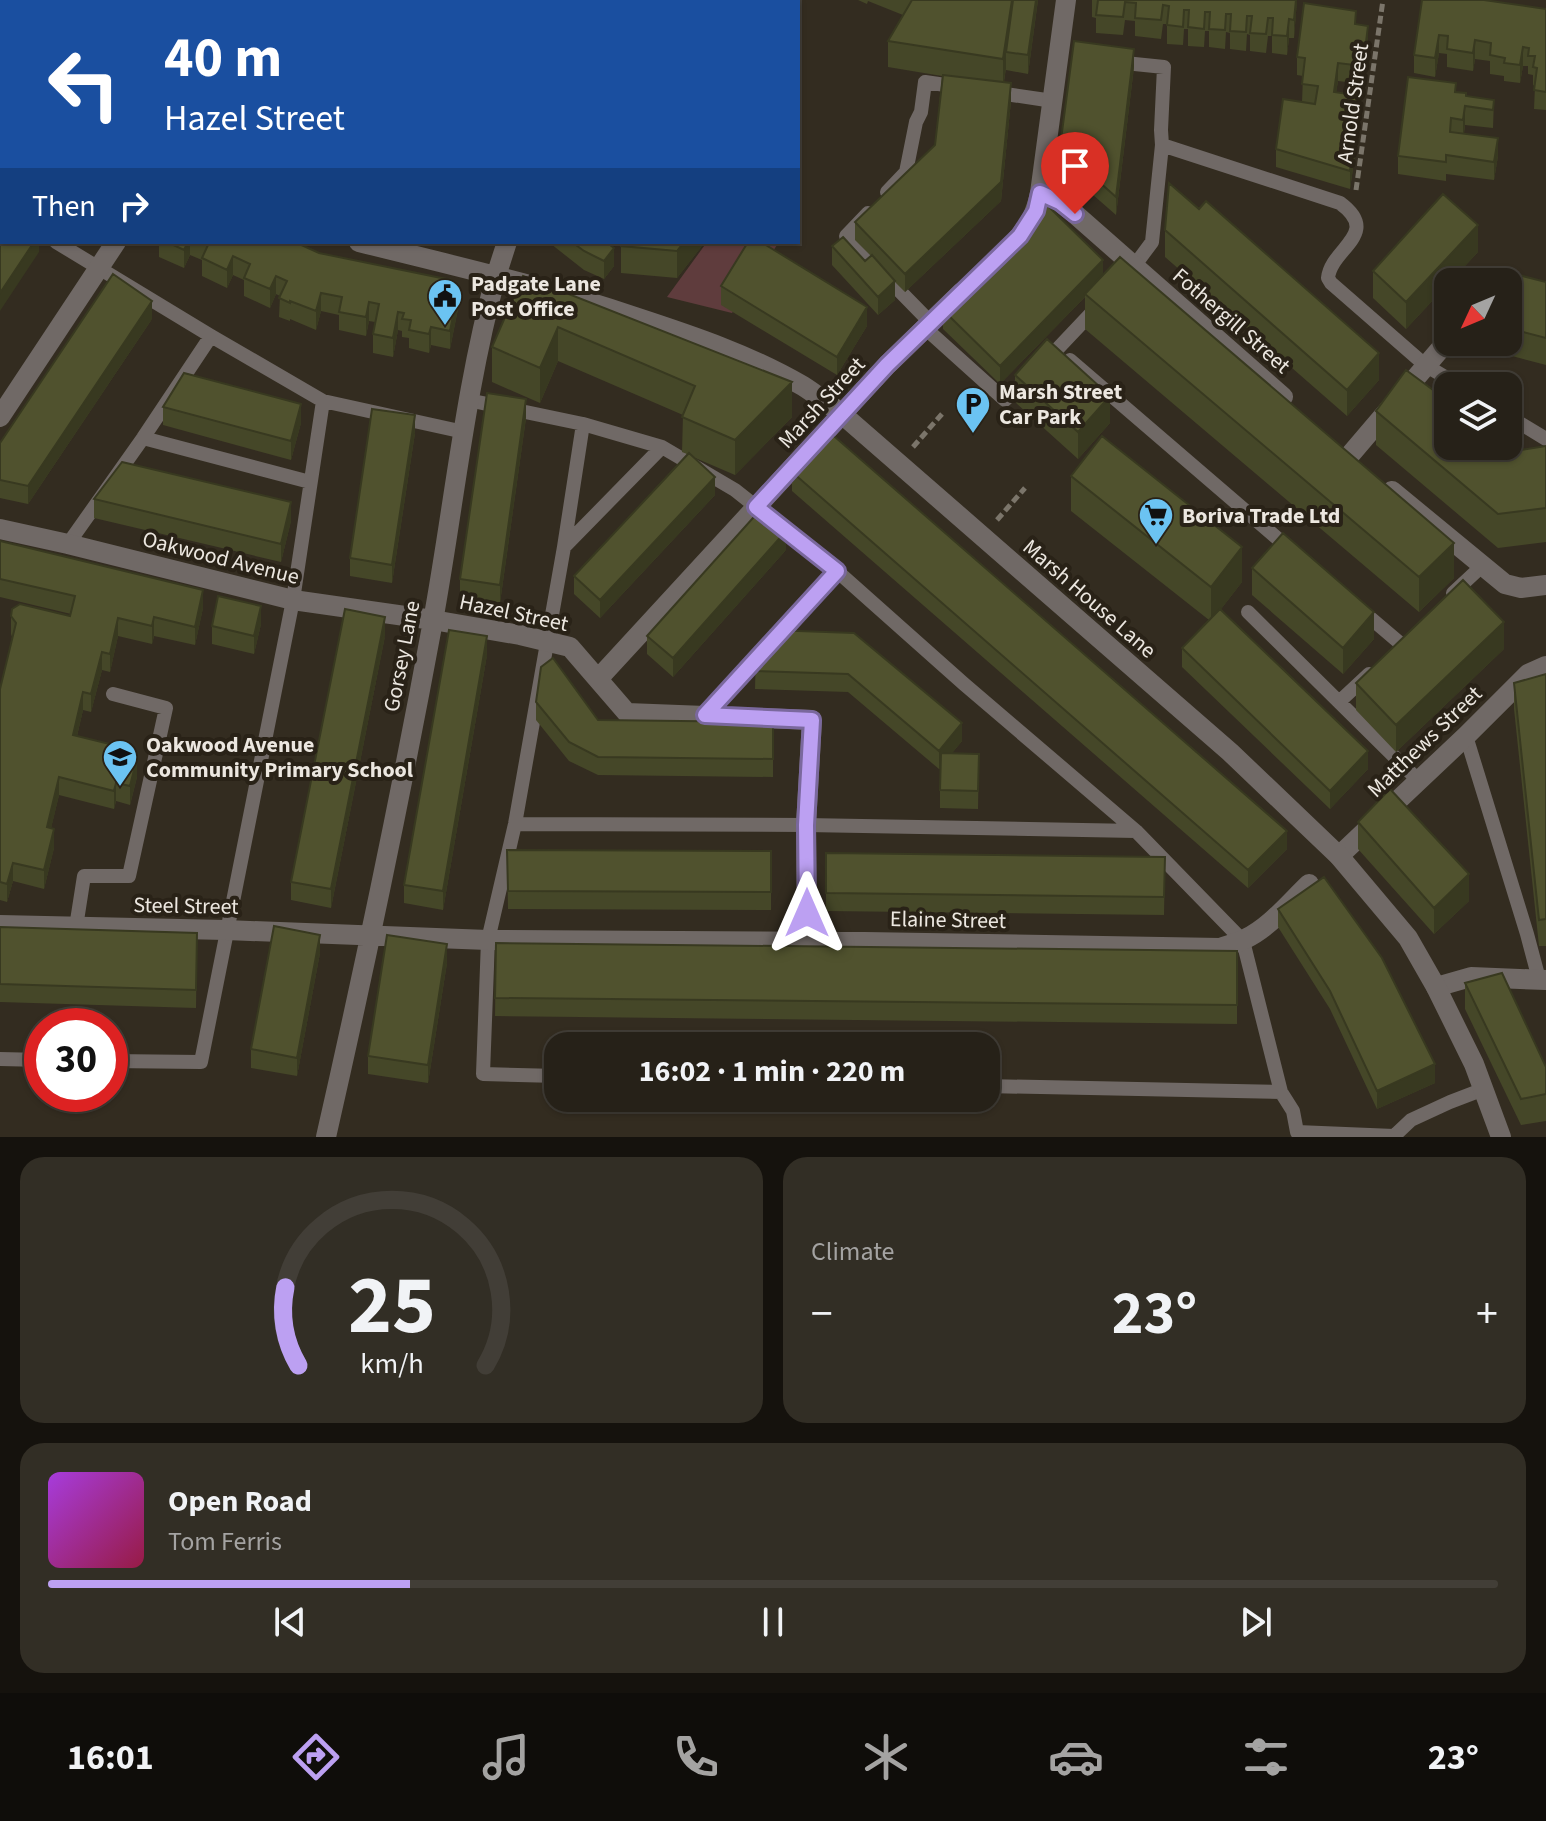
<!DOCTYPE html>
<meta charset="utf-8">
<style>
body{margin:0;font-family:"Source Sans 3",sans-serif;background:#322e25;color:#f1f3f6;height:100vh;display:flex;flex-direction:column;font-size:30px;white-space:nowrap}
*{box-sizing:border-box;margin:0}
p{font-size:26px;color:#a4a3a2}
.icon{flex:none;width:44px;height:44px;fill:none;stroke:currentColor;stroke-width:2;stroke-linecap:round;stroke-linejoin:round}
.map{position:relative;height:1137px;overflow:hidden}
.panel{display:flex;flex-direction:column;gap:20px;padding:20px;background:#15120d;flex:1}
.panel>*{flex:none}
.hud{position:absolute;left:0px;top:0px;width:800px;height:244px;box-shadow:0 2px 6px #0004,0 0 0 2px #423e37;background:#1a4fa0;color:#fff;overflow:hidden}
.needle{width:52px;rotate:226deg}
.tools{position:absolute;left:1434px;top:268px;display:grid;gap:16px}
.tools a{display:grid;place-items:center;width:88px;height:88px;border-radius:16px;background:#262118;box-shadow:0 2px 6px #0004,0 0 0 2px #423e37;font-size:40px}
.speed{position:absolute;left:24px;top:1008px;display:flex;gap:16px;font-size:40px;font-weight:700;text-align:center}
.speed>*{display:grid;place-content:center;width:104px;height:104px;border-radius:50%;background:#262118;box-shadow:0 2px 6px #0004,0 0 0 2px #423e37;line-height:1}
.speed .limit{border:12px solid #d22;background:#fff;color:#111}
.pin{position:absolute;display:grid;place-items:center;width:68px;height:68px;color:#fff;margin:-82px -34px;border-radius:50% 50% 50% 0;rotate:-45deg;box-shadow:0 0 8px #0007}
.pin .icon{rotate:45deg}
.me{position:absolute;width:88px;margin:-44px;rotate:0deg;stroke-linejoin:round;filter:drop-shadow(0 0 6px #0008)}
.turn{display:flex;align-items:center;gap:28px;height:168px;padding:0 32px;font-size:36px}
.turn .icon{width:104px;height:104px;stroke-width:2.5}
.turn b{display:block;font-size:56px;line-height:68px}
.then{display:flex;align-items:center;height:76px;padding:0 32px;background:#0003;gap:16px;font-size:30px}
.big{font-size:60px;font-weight:700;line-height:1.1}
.panel .card{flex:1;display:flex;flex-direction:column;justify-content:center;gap:12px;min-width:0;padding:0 28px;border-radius:24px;background:#322e25}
.panel .dial{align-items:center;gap:0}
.dial svg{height:208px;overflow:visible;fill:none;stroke:#423e37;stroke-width:7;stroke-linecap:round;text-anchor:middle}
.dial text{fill:#f1f3f6;stroke:none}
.song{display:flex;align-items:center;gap:24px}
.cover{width:96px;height:96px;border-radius:12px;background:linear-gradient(135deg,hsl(280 70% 55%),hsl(340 70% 35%))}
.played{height:8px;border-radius:4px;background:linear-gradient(90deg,#bca0f2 25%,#423e37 25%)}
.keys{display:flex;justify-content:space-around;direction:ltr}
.heat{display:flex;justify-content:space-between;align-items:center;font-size:44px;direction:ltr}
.panel .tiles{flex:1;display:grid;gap:20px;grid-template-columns:1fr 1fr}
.card:last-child{grid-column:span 2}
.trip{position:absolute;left:544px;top:1032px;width:456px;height:80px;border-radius:24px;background:#262118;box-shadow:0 2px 6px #0004,0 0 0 2px #423e37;font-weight:700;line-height:80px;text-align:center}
.menu{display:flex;height:128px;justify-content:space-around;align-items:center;background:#0f0d0a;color:#a4a3a2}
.menu .icon{width:56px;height:56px}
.menu .active{color:#bca0f2}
.menu b{font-size:36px;color:#f1f3f6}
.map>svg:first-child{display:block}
</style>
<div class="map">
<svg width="1546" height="1137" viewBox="0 0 1546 1137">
<rect width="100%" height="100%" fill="#332c20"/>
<path fill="#5f3c3d" d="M707,242H779L732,313L667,297Z"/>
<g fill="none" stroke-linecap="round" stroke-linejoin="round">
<path stroke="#7b756a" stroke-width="5" stroke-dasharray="8 4" stroke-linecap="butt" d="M1356,190L1383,0
M913,447L942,414
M997,520L1025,488"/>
<path stroke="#706966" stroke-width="14" d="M154,0L157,2
M1115,62L1164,67L1161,130L1162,145L1152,242L1129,273
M992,92L1053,101
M1162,145L1340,203C1382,234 1331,248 1328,278L1331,283L1425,365L1460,386
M887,192L906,172L916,122L921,112L925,82L959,87
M0,206L2,207
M868,213L846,236L930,322
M56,242L211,336L323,401L464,432
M925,328L1005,400L1029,377
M1047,360L1098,306
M1070,360L1291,550
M468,400L583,424L662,447L735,490L837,571L964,684L1136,831L1243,941L1281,1092L986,1086
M1508,416L1546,439
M143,438L310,482
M68,544L143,438L211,336
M564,547L662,447
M1453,593L1482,566
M1361,610L1401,644
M1248,612L1419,781
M1340,701L1369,674
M705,715L837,571
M1466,736L1527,934L1539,979
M515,824L806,825L1136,831
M76,927L84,876H129L166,708L113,694
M0,1059L42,1060
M110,1061L201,1062L293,600L323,401
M558,1076L483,1074L488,940L515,824L564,547L583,424
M1281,1092L1293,1111L1297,1132L1394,1136L1411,1120L1450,1102L1484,1089"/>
<path stroke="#706966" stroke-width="20" d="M276,2L277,0
M1040,193L1060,202L1075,214L1283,397
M1017,239C1030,225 1036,212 1040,193L1066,0
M0,417L116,242
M1350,455L1448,340
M1392,491L1505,584L1521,588L1546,585
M0,529L68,544L293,600L433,620L520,635L570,647L627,713L812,720L806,825L807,942
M598,679L887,365L962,292
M1339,856L1466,736L1528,674L1546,666
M0,925L226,930L488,940L865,942L1220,948C1228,945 1237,943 1245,939C1270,927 1289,903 1309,884
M1436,987L1471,977L1546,980
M326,1137C365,966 401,794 433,621C454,506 465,389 496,276"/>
<path stroke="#706966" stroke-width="20" d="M663,2L664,0
M0,49L2,50
M359,242C451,265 544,286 635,317C693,336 750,355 803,386C817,395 830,405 843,415L1230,752L1339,856L1408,938L1436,987L1474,1064L1501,1137
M496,276L507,242"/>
</g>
<path fill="#454728" d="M0,0H90L91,2H2V5L0,3Z
M200,0H217L215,2H203Z
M858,0H1038L1028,74L1006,70V68L1004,82L1011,101L1001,201L905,292L895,282V300L878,315L832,265V246L865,261L871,256L855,240V222L935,145L942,76L888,67V41L903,15L868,1L867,4Z
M1092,0H1297L1294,38H1289L1287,55L1272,53V36H1268L1266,53L1250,51V35L1247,34L1246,51L1230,49V33L1226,32L1225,49L1209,47V31H1205L1204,47L1188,46V29H1184L1183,45L1167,44V24H1163L1161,39L1135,36V21L1125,20L1123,35L1096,33V18L1092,17Z
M1422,0L1546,9V110L1534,109L1535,86L1533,85V75L1528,74V66H1523L1520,83L1504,81V76L1490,74V61L1475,59L1473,71L1447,67V54L1439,53L1435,77L1414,73V55Z
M1356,24L1368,44L1363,84L1338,81L1336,92L1361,114L1350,189L1276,167V149L1302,102L1303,76L1297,75V57Z
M1134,67L1116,215L1060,166V147Z
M0,71L2,72V159L0,157Z
M1456,92L1466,96L1494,100L1493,128L1465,125L1464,134L1498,156L1494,180L1446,174V181L1398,174V156Z
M1199,209L1379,380L1347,416L1165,257V230Z
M159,242H295L319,253L458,309L450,349L431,345L429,353L409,348V338L402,337V331L398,330L393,357L373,353V334L375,322L369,321L366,336L339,330V315L321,311L316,330L290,319V321L279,317L280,296L276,294L270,308L244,296V280L233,275L227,288L202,276V260L190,255L184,268L159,257Z
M551,242H606L614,266L604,279L584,270L551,244Z
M705,242L677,278L621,273V246Z
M1478,252L1450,282H1448V284L1406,329L1373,298V271Z
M523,276L792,417L735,475L693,457L715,495L600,618L574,594V576L687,454L682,452L683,415L558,361L540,403L492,382V347Z
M1103,276L1454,578L1419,612L1085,329V297L1000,384L943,329V310Z
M1508,282H1546V365L1486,349V342H1508Z
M721,286L867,326L837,375L721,305Z
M152,319L28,504L0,498V443Z
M1015,375L1110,423L1078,459L1015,402Z
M163,407L301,423L291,460L163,425Z
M1376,411L1514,451L1546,446V542L1498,548L1376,445Z
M526,418L500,603L460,597V579Z
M415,433L392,583L350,576V558Z
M792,472L1287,849L1248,888L792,491Z
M1071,476L1242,582L1221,609L1368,769L1330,809L1182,667V648L1209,620L1071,511Z
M94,499L291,521L281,562L94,518Z
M0,541L203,608L195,645L154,636L152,644L118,636L110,672L102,670L91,712L83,710L77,736L126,756L137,777L130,805L116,801L114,809L59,795L51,828L54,848L44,889L13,881L7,902L0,900V689L12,637L11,634V616H70L71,614L0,597Z
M786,550L673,677L647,654V636Z
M1252,568L1374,639L1343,674L1252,595Z
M261,624L254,654L212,644V626Z
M854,633L962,741L952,753L979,754L978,809L940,808V768L939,769L848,692L755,689L756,649L770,650Z
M385,636L331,908L291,900V882Z
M1504,649L1396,752L1356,710V683Z
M487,655L443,910L404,903V885Z
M1546,674V946H1539L1514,709V683Z
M536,702L598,720L773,722V777L598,775L569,761L536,720Z
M1358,822L1469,901L1434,934L1358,849Z
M507,850L771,851V910L508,909Z
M1165,857L1164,915L826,911V893Z
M1278,909L1435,1083L1377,1109L1330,1009L1278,927Z
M0,927L197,933L196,1008L0,1002Z
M496,943L1237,951V1024L495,1016Z
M320,953L297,1076L251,1068V1049Z
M447,963L428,1083L368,1074V1056Z
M1465,983L1546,1067V1121L1521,1125L1465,1009Z"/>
<path fill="#383920" d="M513,0H533L532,2H512Z
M1012,0H1016L1006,52V68L1003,86V59Z
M1036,0H1038L1028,74V55Z
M1296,0H1297L1294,38V20Z
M1289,19V38L1287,55V36Z
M1368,26V44L1363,84V66Z
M1439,35V53L1435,77V58Z
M1475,40V59L1473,71V53Z
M1523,47V66L1520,83V65Z
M1134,49V67L1116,215V197Z
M1338,63V81L1334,110V92Z
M1011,83V101L1001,201L905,292V274Z
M1361,96V114L1350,189V171Z
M1465,106V125L1463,138V120Z
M1498,138V156L1494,180V162Z
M1478,225V252L1450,282H1448V284L1406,329V302Z
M34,242H39V252L0,311V293Z
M188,242H190V255L184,268V250Z
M684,242H705L677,278V251Z
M614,248V266L604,279V261Z
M233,256V275L227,288V270Z
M1103,260V278L1085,294V297L1000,384V366Z
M276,276V294L270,308V289Z
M895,281V300L878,315V297Z
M458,291V309L450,349V331Z
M321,293V311L316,330V311Z
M152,301V319L28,504V486Z
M369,302V321L366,336V317Z
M867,307V326L837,375V357Z
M398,312V330L393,357V338Z
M431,327V345L429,353V334Z
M558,327V361L540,403V368Z
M1379,353V380L1347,416V390Z
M792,382V417L735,475V440Z
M1110,396V423L1078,459V432Z
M526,399V418L500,603V585Z
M301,404V423L291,460V441Z
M415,415V433L392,583V565Z
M715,477V495L600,618V600Z
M291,502V521L281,562V544Z
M786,531V550L673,677V658Z
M1454,543V578L1419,612V577Z
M1242,547V582L1211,622V587Z
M203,590V608L195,645V627Z
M261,606V624L254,654V636Z
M1374,612V639L1343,674V648Z
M154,617V636L152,644V626Z
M385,617V636L331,908V889Z
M118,618V636L110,672V654Z
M1504,622V649L1396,752V725Z
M487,636V655L443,910V891Z
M102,652V670L91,712V694Z
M83,692V710L73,753V735Z
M962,723V741L939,769V751Z
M1368,751V769L1330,809V791Z
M137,758V777L130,805V786Z
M59,777V795L47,846V827Z
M116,783V801L114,809V791Z
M54,829V848L44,889V870Z
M1287,831V849L1248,888V870Z
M13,863V881L7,902V884Z
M1469,874V901L1434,934V908Z
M320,935V953L297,1076V1058Z
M447,944V963L428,1083V1065Z
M1435,1064V1083L1377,1109V1091Z"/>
<path fill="#50522e" stroke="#383920" stroke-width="2" d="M21,0H88L91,2H23Z
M96,0H112L115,2H95Z
M296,0H340L338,2H294Z
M440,0H513L512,2H439Z
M912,0H1012L1003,59L888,41Z
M1013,0H1036L1028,55L1006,52Z
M1098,0H1296L1294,20L1289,19L1287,36L1272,35L1273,18H1268L1266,34L1250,33L1252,16H1247L1246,32L1230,31L1231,14H1226L1225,30L1209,29L1210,12H1205L1204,29L1188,27L1189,10H1184L1183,27L1167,25L1169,6L1163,5L1161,20L1135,18L1136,3L1125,2L1123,17L1096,15Z
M1422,0H1484L1546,9V92L1534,90L1537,68L1533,67L1535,56H1528L1529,48L1523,47L1520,65L1504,63L1505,58L1490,55L1491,43L1475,40L1473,53L1447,49L1448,36L1439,35L1435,58L1414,55Z
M1304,3L1356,11L1355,24L1368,26L1363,66L1338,63L1334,92L1361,96L1350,171L1276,149L1283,99L1315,104L1318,86L1302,84L1305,58L1297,57Z
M1074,41L1134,49L1116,197L1060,147Z
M0,71L2,72V140L0,139Z
M943,75L1011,83L1001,182L905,274L855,222L935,145Z
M1408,77L1456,83L1455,92L1466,93V96L1494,100L1493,110L1465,106L1463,120L1451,118L1450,132L1498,138L1494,162L1446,155V162L1398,156Z
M1169,183L1199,209L1206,201L1379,353L1347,390L1165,230Z
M1443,194L1478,225L1406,302L1373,271Z
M1046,204L1103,260L1000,366L943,310Z
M2,224V242H34L0,293V227Z
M843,237L865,261L872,255L895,281L878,297L832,246Z
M167,242H188L184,250Z
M202,242H295L319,253L451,280L458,291L450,331L431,327L429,334L409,330L411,320L402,319L404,313L398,312L393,338L373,334L379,304L369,302L366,317L339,312L342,297L321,293L316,311L290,301V303L279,298L287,281L276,276L270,289L244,278L250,264L233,256L227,270L202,258L208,245Z
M572,242H606L614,248L604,261L584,251Z
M622,242H684L677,251L621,246Z
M748,242H761L867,307L837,357L721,286Z
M1120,257L1454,543L1419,577L1085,294Z
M1499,270L1546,282V338L1508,328V282H1496Z
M113,274L152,301L28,486L0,480V443Z
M523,276L792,382L735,440L682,417L695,386L558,327L540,368L492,347Z
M1047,339L1110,396L1078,432L1015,375Z
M1406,370L1448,401V446H1508L1514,451L1546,446V508L1498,514L1376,411Z
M184,373L301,404L291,441L163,407Z
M487,393L526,399L500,585L460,579Z
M372,409L415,415L392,565L350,558Z
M827,430L1287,831L1248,870L792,472Z
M1102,436L1242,547L1211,587L1071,476Z
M689,453L715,477L600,600L574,576Z
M122,462L291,502L281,544L94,499Z
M761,509L786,531L673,658L647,636Z
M1283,533L1374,612L1343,648L1252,568Z
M0,541L203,590L195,627L154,617L152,626L118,618L110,654L102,652L91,694L83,692L73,735L126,748L124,755L137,758L130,786L116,783L114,791L59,777L47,827L54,829L44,870L13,863L7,884L0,882V689L16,623L11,616L12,609L20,604L70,616L75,596L0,579Z
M1463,580L1504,622L1396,725L1356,683Z
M218,596L261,606L254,636L212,626Z
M345,609L385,617L331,889L291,882Z
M1220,609L1368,751L1330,791L1182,648Z
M449,630L487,636L443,891L404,885Z
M770,630L854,633L962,723L939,751L848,674L755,671L756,649L770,650Z
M553,658L598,720L773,722V759L598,757L569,742L536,702L541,667Z
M1546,674V919L1539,920L1514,683Z
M941,753L979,754L978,791L940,790Z
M1390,789L1469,874L1434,908L1358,822Z
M507,850L771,851V892L508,891Z
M826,853L1165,857L1164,897L826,893Z
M1324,877L1382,958L1435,1064L1377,1091L1330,991L1278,909Z
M274,926L320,935L297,1058L251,1049Z
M0,927L197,933L196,990L0,984Z
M387,935L447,944L428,1065L368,1056Z
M496,943L1237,951V1005L495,998Z
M1502,973L1546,1067V1094L1521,1099L1465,983Z"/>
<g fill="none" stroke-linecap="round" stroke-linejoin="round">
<g stroke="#7a689d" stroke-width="20">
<path id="route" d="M807,913L806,825L812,720L705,715L837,571L756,507L887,365L1020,236L1036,211L1040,193L1060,202L1075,214"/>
</g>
<use href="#route" stroke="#bca0f2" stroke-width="14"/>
</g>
<defs>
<g id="civic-pin" transform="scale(1.8)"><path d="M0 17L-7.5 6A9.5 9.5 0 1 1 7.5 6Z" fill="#6bc3f2" stroke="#292217"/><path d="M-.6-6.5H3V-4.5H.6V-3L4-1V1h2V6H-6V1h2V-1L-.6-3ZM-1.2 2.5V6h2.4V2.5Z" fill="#111"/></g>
<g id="parking-pin" transform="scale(1.8)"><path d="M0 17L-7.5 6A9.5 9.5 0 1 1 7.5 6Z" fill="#6bc3f2" stroke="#292217"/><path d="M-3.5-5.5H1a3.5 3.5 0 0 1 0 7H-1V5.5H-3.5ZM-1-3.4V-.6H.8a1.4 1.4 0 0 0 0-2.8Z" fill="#111"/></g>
<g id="supermarket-pin" transform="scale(1.8)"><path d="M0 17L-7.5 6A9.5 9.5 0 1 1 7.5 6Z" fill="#6bc3f2" stroke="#292217"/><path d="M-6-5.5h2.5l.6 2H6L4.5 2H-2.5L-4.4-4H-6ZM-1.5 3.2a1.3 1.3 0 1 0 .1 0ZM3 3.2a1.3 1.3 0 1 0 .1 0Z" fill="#111"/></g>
<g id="school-pin" transform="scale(1.8)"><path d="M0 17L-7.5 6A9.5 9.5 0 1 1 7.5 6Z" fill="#6bc3f2" stroke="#292217"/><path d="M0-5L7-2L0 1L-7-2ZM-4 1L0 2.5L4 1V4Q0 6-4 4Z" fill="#111"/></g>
</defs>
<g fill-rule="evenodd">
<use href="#civic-pin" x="445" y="296"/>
<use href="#parking-pin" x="973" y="404"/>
<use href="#supermarket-pin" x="1156" y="515"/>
<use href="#school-pin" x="120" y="757"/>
</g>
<g text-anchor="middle" stroke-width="8" stroke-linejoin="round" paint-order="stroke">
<g font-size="22" fill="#ece7e0" stroke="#292217">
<text transform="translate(1352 103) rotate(-82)" y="8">Arnold Street</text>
<text transform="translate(1232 320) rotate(41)" y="8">Fothergill Street</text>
<text transform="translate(821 402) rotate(-47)" y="8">Marsh Street</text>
<text transform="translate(221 557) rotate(14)" y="8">Oakwood Avenue</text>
<text transform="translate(1090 598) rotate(41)" y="8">Marsh House Lane</text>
<text transform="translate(514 612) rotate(12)" y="8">Hazel Street</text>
<text transform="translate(401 656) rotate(-79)" y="8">Gorsey Lane</text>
<text transform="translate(1424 741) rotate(-44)" y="8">Matthews Street</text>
<text transform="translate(186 905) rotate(1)" y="8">Steel Street</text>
<text transform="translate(948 919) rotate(1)" y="8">Elaine Street</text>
</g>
<g font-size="22" font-weight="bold" fill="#ece7e0" stroke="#292217" text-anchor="start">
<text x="471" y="291">Padgate Lane<tspan x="471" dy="25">Post Office</tspan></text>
<text x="999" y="399">Marsh Street<tspan x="999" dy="25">Car Park</tspan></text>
<text x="1182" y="523">Boriva Trade Ltd</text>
<text x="146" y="752">Oakwood Avenue<tspan x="146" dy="25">Community Primary School</tspan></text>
</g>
</g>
</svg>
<div class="tools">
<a><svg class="needle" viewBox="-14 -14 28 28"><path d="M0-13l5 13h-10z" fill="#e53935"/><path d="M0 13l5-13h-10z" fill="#a4a3a2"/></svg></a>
<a><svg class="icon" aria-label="layers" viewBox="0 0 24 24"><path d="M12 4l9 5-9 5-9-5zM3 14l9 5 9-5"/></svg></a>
</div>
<div class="speed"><div class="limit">30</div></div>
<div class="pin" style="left:1075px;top:214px;background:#d93025"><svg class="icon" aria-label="arrive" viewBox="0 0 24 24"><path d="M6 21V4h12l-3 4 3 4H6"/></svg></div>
<svg class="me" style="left:807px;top:913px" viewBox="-20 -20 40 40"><path d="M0-17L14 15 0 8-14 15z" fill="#bca0f2" stroke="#fff" stroke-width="4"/></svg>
<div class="trip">16:02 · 1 min · 220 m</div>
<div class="hud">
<div class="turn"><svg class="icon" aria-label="left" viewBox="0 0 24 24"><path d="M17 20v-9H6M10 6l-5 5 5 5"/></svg><div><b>40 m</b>Hazel Street</div></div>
<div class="then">Then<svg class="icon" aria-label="right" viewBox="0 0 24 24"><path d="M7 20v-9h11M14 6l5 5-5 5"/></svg></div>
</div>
</div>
<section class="panel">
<div class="tiles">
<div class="card dial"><svg viewBox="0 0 100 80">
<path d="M14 69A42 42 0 1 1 86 69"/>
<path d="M14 69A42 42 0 0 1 9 39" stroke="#bca0f2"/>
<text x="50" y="56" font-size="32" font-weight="700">25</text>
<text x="50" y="72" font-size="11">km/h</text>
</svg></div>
<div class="card"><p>Climate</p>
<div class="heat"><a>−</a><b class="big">23°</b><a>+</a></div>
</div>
<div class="card">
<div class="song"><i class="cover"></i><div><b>Open Road</b><p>Tom Ferris</p></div></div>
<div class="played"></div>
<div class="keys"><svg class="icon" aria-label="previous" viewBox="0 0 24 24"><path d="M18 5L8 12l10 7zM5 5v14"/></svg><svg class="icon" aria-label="pause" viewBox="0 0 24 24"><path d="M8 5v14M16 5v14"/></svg><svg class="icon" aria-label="next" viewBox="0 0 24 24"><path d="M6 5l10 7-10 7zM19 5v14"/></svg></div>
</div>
</div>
</section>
<nav class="menu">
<b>16:01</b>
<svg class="icon active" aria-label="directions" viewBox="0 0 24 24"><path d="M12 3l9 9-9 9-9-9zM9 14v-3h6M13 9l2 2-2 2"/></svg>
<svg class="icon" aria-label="music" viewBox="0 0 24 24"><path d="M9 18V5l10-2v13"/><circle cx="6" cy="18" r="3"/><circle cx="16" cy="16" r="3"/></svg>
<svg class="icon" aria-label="phone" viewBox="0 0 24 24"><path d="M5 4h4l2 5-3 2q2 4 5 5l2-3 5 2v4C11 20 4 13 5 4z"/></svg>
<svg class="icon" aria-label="climate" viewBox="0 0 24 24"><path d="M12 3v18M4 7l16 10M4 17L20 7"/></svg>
<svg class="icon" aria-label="car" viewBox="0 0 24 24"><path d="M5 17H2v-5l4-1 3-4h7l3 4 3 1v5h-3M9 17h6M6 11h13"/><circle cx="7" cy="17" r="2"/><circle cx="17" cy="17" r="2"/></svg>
<svg class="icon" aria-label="filters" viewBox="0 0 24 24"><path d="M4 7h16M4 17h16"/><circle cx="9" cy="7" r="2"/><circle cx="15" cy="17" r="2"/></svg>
<b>23°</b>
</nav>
